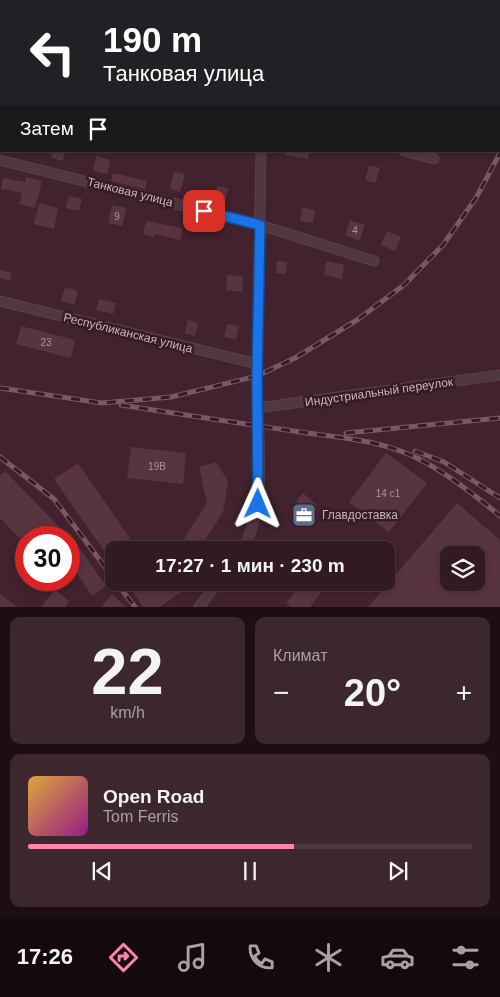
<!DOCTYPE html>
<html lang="ru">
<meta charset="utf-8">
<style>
body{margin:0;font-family:Arial,sans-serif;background:#3d272f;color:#f1f3f6;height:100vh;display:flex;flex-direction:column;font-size:19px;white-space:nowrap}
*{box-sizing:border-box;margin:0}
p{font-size:16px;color:#a8a1a5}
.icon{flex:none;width:28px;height:28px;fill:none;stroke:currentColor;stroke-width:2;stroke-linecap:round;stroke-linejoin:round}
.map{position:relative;height:607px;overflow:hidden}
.details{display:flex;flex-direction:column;gap:10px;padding:10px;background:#1c0e13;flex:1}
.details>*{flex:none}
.top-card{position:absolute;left:0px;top:0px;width:500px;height:152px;box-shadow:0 2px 8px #0003,0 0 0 1px #4d3840;background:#202124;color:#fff;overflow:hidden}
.fabs{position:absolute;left:440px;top:546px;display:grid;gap:10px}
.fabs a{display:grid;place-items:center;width:45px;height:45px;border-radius:10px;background:#321a22;box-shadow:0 2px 8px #0003,0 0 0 1px #4d3840;font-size:25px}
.speed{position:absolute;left:15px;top:526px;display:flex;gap:10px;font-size:25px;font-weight:700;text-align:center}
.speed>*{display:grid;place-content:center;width:65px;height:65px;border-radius:50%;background:#321a22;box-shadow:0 2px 8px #0003,0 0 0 1px #4d3840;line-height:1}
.speed .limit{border:8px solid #d22;background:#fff;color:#111}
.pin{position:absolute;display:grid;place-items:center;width:42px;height:42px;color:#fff;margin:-21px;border-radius:10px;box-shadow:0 2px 8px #0006}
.me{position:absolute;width:55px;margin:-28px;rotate:1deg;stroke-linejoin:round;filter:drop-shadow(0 0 4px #0008)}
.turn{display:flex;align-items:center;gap:18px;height:105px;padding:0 20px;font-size:22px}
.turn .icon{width:65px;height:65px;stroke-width:2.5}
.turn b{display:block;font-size:35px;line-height:42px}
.then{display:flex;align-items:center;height:48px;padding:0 20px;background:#0003;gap:10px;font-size:19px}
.big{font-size:38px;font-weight:700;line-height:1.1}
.details .tile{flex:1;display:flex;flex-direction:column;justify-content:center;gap:8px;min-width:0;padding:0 18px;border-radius:10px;background:#3d272f}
.details .dial{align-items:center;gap:0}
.dial b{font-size:65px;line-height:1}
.song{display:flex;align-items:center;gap:15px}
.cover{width:60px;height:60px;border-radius:8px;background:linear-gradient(135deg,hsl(40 70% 55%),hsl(310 70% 35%))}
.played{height:5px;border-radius:2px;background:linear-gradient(90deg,#ff85ad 60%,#4d3840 60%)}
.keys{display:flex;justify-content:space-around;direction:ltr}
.heat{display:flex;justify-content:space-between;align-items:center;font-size:28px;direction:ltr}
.details .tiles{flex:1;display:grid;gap:10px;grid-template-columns:1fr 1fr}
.tile:last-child{grid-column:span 2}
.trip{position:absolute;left:105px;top:541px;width:290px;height:50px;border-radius:10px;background:#321a22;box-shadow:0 2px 8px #0003,0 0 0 1px #4d3840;font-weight:700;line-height:50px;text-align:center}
.dock{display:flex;height:80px;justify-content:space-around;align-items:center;background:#140a0e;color:#a8a1a5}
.dock .icon{width:35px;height:35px}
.dock .selected{color:#ff85ad}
.dock b{font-size:22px;color:#f1f3f6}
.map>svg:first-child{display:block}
</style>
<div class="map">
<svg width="500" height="607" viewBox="0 0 500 607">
<rect width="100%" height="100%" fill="#42222e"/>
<path fill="#583441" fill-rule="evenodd" d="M52,151H65L63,161L51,158Z
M286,151H309L308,159L285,155Z
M96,156L110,160L107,174L93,171Z
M369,165L380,168L375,183L365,180Z
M174,172L185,174L180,192L170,189Z
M113,173L147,181L145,189L111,181Z
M26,177L42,181L35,208L19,204L22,193L1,189L3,178L25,182Z
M217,186L228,188L226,200L215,198Z
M69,196L82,199L79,211L66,208Z
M39,203L58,208L54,229L34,224Z
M112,205L126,208L122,226L108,223Z
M302,207L315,210L313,223L300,221Z
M350,220L365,225L359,241L345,235Z
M146,221L183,228L180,240L155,234L154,237L143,234Z
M387,231L401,237L395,251L381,245Z
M277,261L287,262L286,274L276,273Z
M326,261L344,265L342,279L324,275Z
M0,270L12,273L10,281L0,278Z
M227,275L243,277L242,292L226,290Z
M65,287L78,291L74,305L61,301Z
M99,299L116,303L113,314L96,310Z
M188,320L198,323L195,336L185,333Z
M227,324L239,326L236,340L224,337Z
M21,326L75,340L71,358L16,344Z
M131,447L186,453L183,484L127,478Z
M386,453L427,483L389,532L349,502Z
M216,462L228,481L223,512L199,550H195L182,542L207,503L199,467Z
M78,463L138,550H114V565L54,479Z
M5,471L69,537V533L106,586L92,596L69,562V538H26V545L0,518V475Z
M303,493L316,504L305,518L297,512L302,506L296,501Z
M457,503L500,540V607H368ZM449,555H476V582H449Z
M126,582H175L181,592L160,607H143Z
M302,582H329L310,607H291L286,603Z
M55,590L69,601L65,607H41Z
M0,594L17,607H0Z
M112,594L126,607H101Z"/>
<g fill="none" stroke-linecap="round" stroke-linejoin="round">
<g stroke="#5a4049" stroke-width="11">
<path id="street" d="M260,0V1
M415,0L421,1
M499,20H500
M0,45H1
M404,151L434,159
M0,160L260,225L374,261
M0,301L257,364
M257,408L500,375
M242,550C270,505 256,428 257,375C258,300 260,226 261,151
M199,607L218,582"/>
</g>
<use href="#street" stroke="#513740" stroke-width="9"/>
<g stroke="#795864" stroke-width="5">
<path id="rail" d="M0,388L102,403L171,397L257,376L295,358L357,320L404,285L443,245L476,198L500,153
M121,405C179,414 237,423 294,431C337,438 380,439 419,459C448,474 475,495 500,516
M346,433L500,418
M415,451L444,462L500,498
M0,457L54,499L114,579
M116,582L135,607"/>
</g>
<use href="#rail" stroke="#361b25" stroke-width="3" stroke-dasharray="9" stroke-linecap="butt"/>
</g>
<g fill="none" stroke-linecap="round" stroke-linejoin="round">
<g stroke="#114b97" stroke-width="12">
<path id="route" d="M204,211L260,225L257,376L258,504"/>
</g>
<use href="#route" stroke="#1a73e8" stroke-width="9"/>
</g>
<defs>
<g id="office-square" transform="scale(1.25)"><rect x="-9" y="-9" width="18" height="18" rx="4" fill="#5c6f8a" stroke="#361b25"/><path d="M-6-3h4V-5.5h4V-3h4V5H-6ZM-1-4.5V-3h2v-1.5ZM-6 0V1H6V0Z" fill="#fff"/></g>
</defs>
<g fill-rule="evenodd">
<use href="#office-square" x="304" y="515"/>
</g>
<g text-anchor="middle" stroke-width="5" stroke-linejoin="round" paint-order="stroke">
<g font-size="10" fill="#ad919a">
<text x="117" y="220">9</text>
<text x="355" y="234">4</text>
<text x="46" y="346">23</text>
<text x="157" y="470">19В</text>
<text x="388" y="497">14 с1</text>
</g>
<g font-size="12" fill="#ccb3bb" stroke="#361b25">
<text transform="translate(130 192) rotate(14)" y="4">Танковая улица</text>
<text transform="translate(128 333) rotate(14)" y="4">Республиканская улица</text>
<text transform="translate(379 392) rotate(-8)" y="4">Индустриальный переулок</text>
</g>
<g font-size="12" fill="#ccb3bb" stroke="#361b25" text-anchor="start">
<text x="322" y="519">Главдоставка</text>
</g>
</g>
</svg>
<div class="fabs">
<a><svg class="icon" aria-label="layers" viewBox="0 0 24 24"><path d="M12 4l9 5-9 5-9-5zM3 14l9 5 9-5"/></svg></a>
</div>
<div class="speed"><div class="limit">30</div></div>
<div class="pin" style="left:204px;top:211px;background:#d93025"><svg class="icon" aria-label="arrive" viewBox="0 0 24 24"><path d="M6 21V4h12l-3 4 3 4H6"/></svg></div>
<svg class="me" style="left:258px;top:504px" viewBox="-20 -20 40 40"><path d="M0-17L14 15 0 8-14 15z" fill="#1a73e8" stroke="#fff" stroke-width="4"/></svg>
<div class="trip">17:27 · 1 мин · 230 m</div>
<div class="top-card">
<div class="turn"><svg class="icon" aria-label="left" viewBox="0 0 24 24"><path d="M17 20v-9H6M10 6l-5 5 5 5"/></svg><div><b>190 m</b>Танковая улица</div></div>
<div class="then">Затем<svg class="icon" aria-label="arrive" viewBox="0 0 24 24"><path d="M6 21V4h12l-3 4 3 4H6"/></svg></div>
</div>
</div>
<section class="details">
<div class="tiles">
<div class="tile dial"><b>22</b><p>km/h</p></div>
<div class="tile"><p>Климат</p>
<div class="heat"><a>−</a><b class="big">20°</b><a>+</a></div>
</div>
<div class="tile">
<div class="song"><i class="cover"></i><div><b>Open Road</b><p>Tom Ferris</p></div></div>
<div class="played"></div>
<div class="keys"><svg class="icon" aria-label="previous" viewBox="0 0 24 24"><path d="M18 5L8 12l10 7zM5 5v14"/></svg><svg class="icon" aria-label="pause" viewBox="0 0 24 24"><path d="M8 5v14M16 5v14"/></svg><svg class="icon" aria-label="next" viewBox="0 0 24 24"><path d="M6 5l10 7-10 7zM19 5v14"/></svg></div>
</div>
</div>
</section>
<nav class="dock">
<b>17:26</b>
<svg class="icon selected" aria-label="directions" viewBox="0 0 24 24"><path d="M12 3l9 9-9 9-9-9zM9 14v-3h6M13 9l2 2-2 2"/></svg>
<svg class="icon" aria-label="music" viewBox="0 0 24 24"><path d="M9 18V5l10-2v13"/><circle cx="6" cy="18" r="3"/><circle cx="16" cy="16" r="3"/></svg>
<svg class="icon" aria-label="phone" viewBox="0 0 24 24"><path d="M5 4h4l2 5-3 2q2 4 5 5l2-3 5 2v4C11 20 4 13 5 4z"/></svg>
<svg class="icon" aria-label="climate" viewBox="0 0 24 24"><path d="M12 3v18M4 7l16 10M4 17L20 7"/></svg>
<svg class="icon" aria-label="car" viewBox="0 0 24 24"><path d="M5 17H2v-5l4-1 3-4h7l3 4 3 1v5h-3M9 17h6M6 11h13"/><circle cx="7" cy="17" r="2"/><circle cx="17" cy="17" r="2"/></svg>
<svg class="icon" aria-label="filters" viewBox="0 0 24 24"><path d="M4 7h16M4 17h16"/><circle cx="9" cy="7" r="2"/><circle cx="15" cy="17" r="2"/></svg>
</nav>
